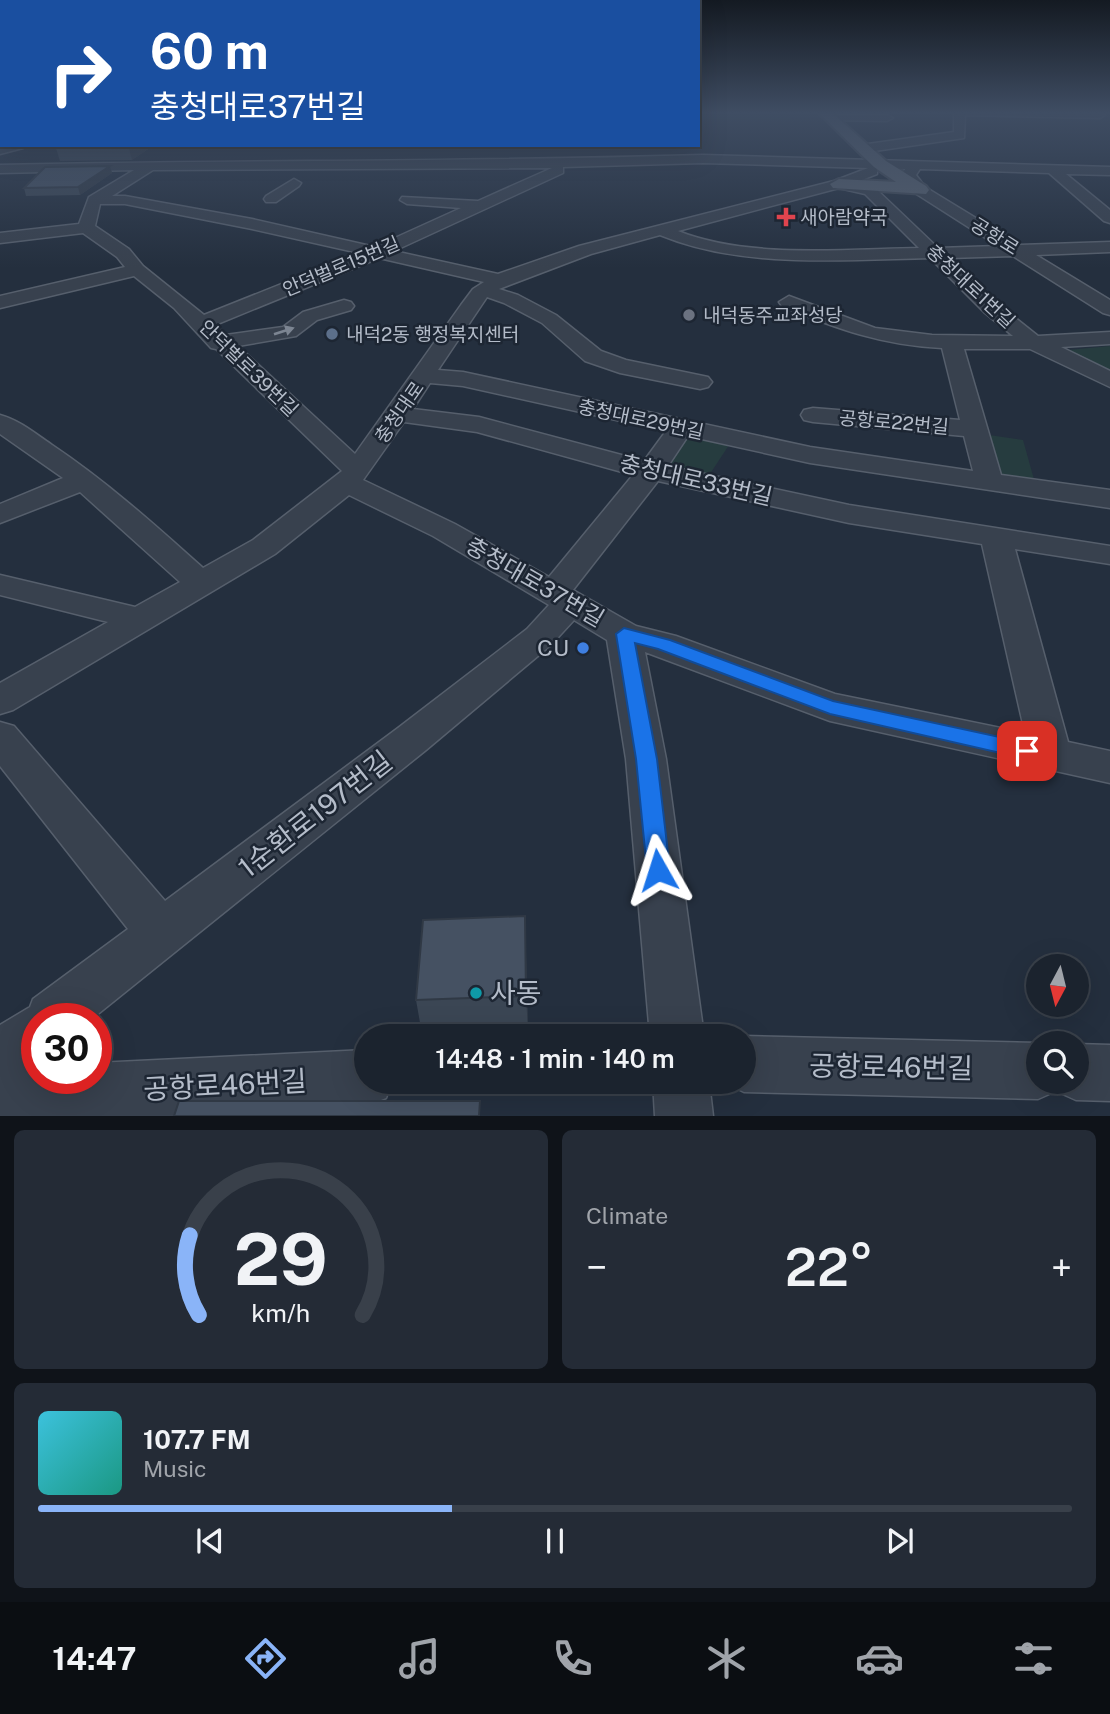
<!DOCTYPE html>
<meta charset="utf-8">
<style>
body{margin:0;font-family:"Public Sans","Noto Sans KR",sans-serif;background:#242b36;color:#f1f3f6;height:100vh;display:flex;flex-direction:column;font-size:26px;white-space:nowrap}
*{box-sizing:border-box;margin:0}
p{font-size:23px;color:#a0a4aa}
.icon{flex:none;width:38px;height:38px;fill:none;stroke:currentColor;stroke-width:2;stroke-linecap:round;stroke-linejoin:round}
.map{position:relative;height:1116px;overflow:hidden}
.side{display:flex;flex-direction:column;gap:14px;padding:14px;background:#0f1319;flex:1}
.side>*{flex:none}
.guide{position:absolute;left:0px;top:0px;width:700px;height:147px;box-shadow:0 7px 28px #0002,0 0 0 2px #39404a;background:#1a4fa0;color:#fff;overflow:hidden}
.needle{width:46px;rotate:187deg}
.buttons{position:absolute;left:1026px;top:954px;display:grid;gap:14px}
.buttons a{display:grid;place-items:center;width:63px;height:63px;border-radius:50%;background:#1b232e;box-shadow:0 7px 28px #0002,0 0 0 2px #39404a;font-size:35px}
.speed{position:absolute;left:21px;top:1003px;display:flex;gap:14px;font-size:35px;font-weight:700;text-align:center}
.speed>*{display:grid;place-content:center;width:91px;height:91px;border-radius:50%;background:#1b232e;box-shadow:0 7px 28px #0002,0 0 0 2px #39404a;line-height:1}
.speed .limit{border:10px solid #d22;background:#fff;color:#111}
.pin{position:absolute;display:grid;place-items:center;width:60px;height:60px;color:#fff;margin:-30px;border-radius:14px;box-shadow:0 4px 10px #0006}
.me{position:absolute;width:77px;margin:-38px;rotate:354deg;stroke-linejoin:round;filter:drop-shadow(0 0 5px #0008)}
.turn{display:flex;align-items:center;gap:24px;height:147px;padding:0 35px;font-size:32px}
.turn .icon{width:91px;height:91px;stroke-width:2.5}
.turn b{display:block;font-size:49px;line-height:60px}
.big{font-size:52px;font-weight:600;line-height:1.1}
.side .tile{flex:1;display:flex;flex-direction:column;justify-content:center;gap:10px;min-width:0;padding:0 24px;border-radius:10px;background:#242b36}
.side .dial{align-items:center;gap:0}
.dial svg{height:182px;overflow:visible;fill:none;stroke:#39404a;stroke-width:7;stroke-linecap:round;text-anchor:middle}
.dial text{fill:#f1f3f6;stroke:none}
.song{display:flex;align-items:center;gap:21px}
.cover{width:84px;height:84px;border-radius:10px;background:linear-gradient(135deg,hsl(190 70% 55%),hsl(170 70% 35%))}
.played{height:7px;border-radius:4px;background:linear-gradient(90deg,#8ab4f8 40%,#39404a 40%)}
.keys{display:flex;justify-content:space-around;direction:ltr}
.heat{display:flex;justify-content:space-between;align-items:center;font-size:38px;direction:ltr}
.side .tiles{flex:1;display:grid;gap:14px;grid-template-columns:1fr 1fr}
.tile:last-child{grid-column:span 2}
.trip{position:absolute;left:354px;top:1024px;width:402px;height:70px;border-radius:35px;background:#1b232e;box-shadow:0 7px 28px #0002,0 0 0 2px #39404a;font-weight:600;line-height:70px;text-align:center}
.tabs{display:flex;height:112px;justify-content:space-around;align-items:center;background:#0b0e12;color:#a0a4aa}
.tabs .icon{width:49px;height:49px}
.tabs .selected{color:#8ab4f8}
.tabs b{font-size:32px;color:#f1f3f6}
.map>svg:first-child{display:block}
</style>
<div class="map">
<svg width="1110" height="1116" viewBox="0 0 1110 1116">
<rect width="100%" height="100%" fill="#242f3e"/>
<path fill="#263c3f" d="M698,112H785L791,120L698,119Z
M1110,346V371L1068,350Z
M989,435L1023,440L1035,483L998,478Z
M687,437L729,445L706,480L660,470Z"/>
<g fill="none" stroke-linecap="round" stroke-linejoin="round">
<g stroke="#565f6c" stroke-width="3">
<path id="minor" d="M954,112H1092L1105,115L1100,118L965,115L964,138L868,152L862,148L868,144L954,132Z
M831,115H887L893,118L887,121L827,120L825,118Z
M25,145L23,148L0,154V146Z
M703,155L1110,167V175L1066,174L1110,210V223L1104,221L1049,173L920,169L916,175L925,187L1020,245L1110,242V252L1036,255L1110,300V315L1103,313L1013,256L949,258L998,304L1038,336L1110,332V344L1061,347L1110,371V387L1030,349H964L1001,475L1110,490V508L810,463L688,436L668,466L849,505L1110,546V564L1015,549L1068,742L1110,751V783L830,721L645,652L666,759L704,1036H650L626,759L607,640L574,620L551,645L426,750L93,1018H37V1078H96V1063L366,1050V1082H392L386,1098L366,1106L176,1116H0V1025L30,1007L33,999L128,929L0,766V722L14,726L165,901L398,728L527,629L549,605L433,536L349,495L275,554L13,710L0,714V683L108,622L0,595V575L135,607L180,582L80,492L0,523V504L63,478L0,434V415C19,420 36,434 52,445C106,481 155,525 203,568L253,540L342,471L216,349L211,348L174,308L134,276L0,308V296L125,267L117,257L83,233L0,243V233L79,224L89,197L134,170L0,173V165C234,160 469,162 703,155ZM703,163L868,168L834,181L579,246L498,274L394,251L563,173V167ZM552,168L478,201L402,197L400,200L407,204L461,208L375,247L252,219L125,196H112L153,170ZM877,168L905,169L902,175L915,193L998,246L938,248L875,188L854,183L877,174ZM839,188L865,194L919,248C845,249 748,259 678,231ZM100,204H125L252,229L359,253L204,315L143,266L129,249L95,226ZM660,235C743,269 842,260 930,258L984,312L1013,336L932,335L875,328L789,296L779,302L782,306C837,329 882,345 942,348L960,420L813,408L804,410L801,415L804,420L813,422L964,436L973,471L810,447L463,372L438,370L487,297L504,303L542,323L585,361L620,373L700,389L708,387L712,382L708,377L626,360L601,351L556,315L518,295L499,289L591,254ZM379,258L484,282L473,289L461,305L355,454L238,346L296,336L317,320L351,310L354,306L351,302L344,300L303,312L283,327L226,335L215,325ZM430,383L463,386L666,431L644,461L479,417L413,409ZM404,422L477,432L633,475L549,577L455,524L363,480ZM658,481L849,523L982,544L1025,733L835,694L676,636L636,626L573,590Z
M294,179L301,183L299,186L276,202H266L264,199L266,196Z
M744,1036L1038,1043V1082H1076V1044L1110,1045V1101L1076,1100L1056,1091L1038,1099L744,1092L724,1082H744Z
M653,1082H709L713,1116H655Z"/>
</g>
<g stroke="#414a57" stroke-width="4">
<path id="major" d="M818,112H831L886,161L926,186L929,190L926,194L833,188L830,184L839,179L896,182L874,167Z"/>
</g>
<use href="#minor" fill="#38414e" fill-rule="evenodd"/>
<use href="#major" fill="#56606e" fill-rule="evenodd"/>
</g>
<path fill="#3b4654" d="M55,145H154L132,160L60,161Z
M110,166L112,173L80,195L26,196L24,188Z
M525,916L528,1030L422,1034L416,1000Z"/>
<path fill="#303945" d="M128,145H154L132,160Z
M110,166L112,173L80,195L78,187Z
M525,916L526,951L528,1030L526,996Z"/>
<path fill="#455162" stroke="#303945" stroke-width="2" d="M110,166L78,187L24,188L45,167Z
M525,916L526,996L416,1000L423,920Z
M179,1101H480L479,1116H174Z"/>
<defs><path id="oneway-solid" d="M-6-.8H1V-3.2L6.5 0L1 3.2V.8H-6Z" transform="scale(1.75)"/></defs>
<use fill="#7c8592" href="#oneway-solid" transform="translate(284 331) rotate(-18)"/>
<linearGradient id="sky" x2="0" y2="1"><stop stop-color="#141a22"/><stop offset="0.42" stop-color="#3f4d63"/><stop offset="1" stop-color="#3f4d63" stop-opacity="0"/></linearGradient>
<rect width="1110" height="268" fill="url(#sky)"/>
<path fill="#1a73e8" stroke="#114b97" stroke-width="2" d="M624,628L670,640L833,701L1027,743L1034,745L1037,751L1034,757L1027,759L830,714L658,649L635,643L657,759L670,870L667,877L658,880L650,877L647,870L636,759L616,634Z"/>
<path fill="#e0444e" stroke="#1d2633" stroke-width="2.5" d="M782.5 206.5h7v7h7v7h-7v7h-7v-7h-7v-7h7z"/>
<circle fill="#6b7280" stroke="#1d2633" stroke-width="2.5" cx="689" cy="315" r="7"/>
<circle fill="#5c6f8a" stroke="#1d2633" stroke-width="2.5" cx="332" cy="334" r="7"/>
<circle fill="#3f7fe0" stroke="#1d2633" stroke-width="2.5" cx="583" cy="648" r="7"/>
<circle fill="#0f9aa8" stroke="#1d2633" stroke-width="2.5" cx="476" cy="993" r="7"/>
<g text-anchor="middle" stroke-width="5" stroke-linejoin="round" paint-order="stroke">
<g font-size="19" fill="#b4bcc9" stroke="#1d2633" text-anchor="start">
<text x="800" y="224">새아람약국</text>
<text x="703" y="322">내덕동주교좌성당</text>
<text x="346" y="341">내덕2동 행정복지센터</text>
</g>
<g font-size="19" fill="#b4bcc9" stroke="#1d2633">
<text transform="translate(995 236) rotate(32)" y="7">공항로</text>
<text transform="translate(341 266) rotate(-23)" y="7">안덕벌로15번길</text>
<text transform="translate(971 286) rotate(43)" y="7">충청대로1번길</text>
<text transform="translate(249 368) rotate(44)" y="7">안덕벌로39번길</text>
<text transform="translate(399 412) rotate(-55)" y="7">충청대로</text>
<text transform="translate(641 419) rotate(12)" y="7">충청대로29번길</text>
<text transform="translate(894 422) rotate(5)" y="7">공항로22번길</text>
</g>
<g font-size="23" fill="#b4bcc9" stroke="#1d2633">
<text transform="translate(696 480) rotate(13)" y="8">충청대로33번길</text>
<text transform="translate(535 582) rotate(30)" y="8">충청대로37번길</text>
</g>
<g font-size="23" fill="#b4bcc9" stroke="#1d2633" text-anchor="end">
<text x="569" y="656">CU</text>
</g>
<g font-size="28" fill="#b4bcc9" stroke="#1d2633">
<text transform="translate(315 814) rotate(-38)" y="10">1순환로197번길</text>
<text transform="translate(891 1067) rotate(1)" y="10">공항로46번길</text>
<text transform="translate(225 1085) rotate(-3)" y="10">공항로46번길</text>
</g>
<g font-size="28" fill="#b4bcc9" stroke="#1d2633" text-anchor="start">
<text x="490" y="1003">사동</text>
</g>
</g>
</svg>
<div class="buttons">
<a><svg class="needle" viewBox="-14 -14 28 28"><path d="M0-13l5 13h-10z" fill="#e53935"/><path d="M0 13l5-13h-10z" fill="#a0a4aa"/></svg></a>
<a><svg class="icon" aria-label="search" viewBox="0 0 24 24"><circle cx="10" cy="10" r="6"/><path d="M15 15l6 6"/></svg></a>
</div>
<div class="speed"><div class="limit">30</div></div>
<div class="pin" style="left:1027px;top:751px;background:#d93025"><svg class="icon" aria-label="arrive" viewBox="0 0 24 24"><path d="M6 21V4h12l-3 4 3 4H6"/></svg></div>
<svg class="me" style="left:658px;top:870px" viewBox="-20 -20 40 40"><path d="M0-17L14 15 0 8-14 15z" fill="#1a73e8" stroke="#fff" stroke-width="4"/></svg>
<div class="trip">14:48 · 1 min · 140 m</div>
<div class="guide">
<div class="turn"><svg class="icon" aria-label="right" viewBox="0 0 24 24"><path d="M7 20v-9h11M14 6l5 5-5 5"/></svg><div><b>60 m</b>충청대로37번길</div></div>
</div>
</div>
<section class="side">
<div class="tiles">
<div class="tile dial"><svg viewBox="0 0 100 80">
<path d="M14 69A42 42 0 1 1 86 69"/>
<path d="M14 69A42 42 0 0 1 10 34" stroke="#8ab4f8"/>
<text x="50" y="56" font-size="32" font-weight="700">29</text>
<text x="50" y="72" font-size="11">km/h</text>
</svg></div>
<div class="tile"><p>Climate</p>
<div class="heat"><a>−</a><b class="big">22°</b><a>+</a></div>
</div>
<div class="tile">
<div class="song"><i class="cover"></i><div><b>107.7 FM</b><p>Music</p></div></div>
<div class="played"></div>
<div class="keys"><svg class="icon" aria-label="previous" viewBox="0 0 24 24"><path d="M18 5L8 12l10 7zM5 5v14"/></svg><svg class="icon" aria-label="pause" viewBox="0 0 24 24"><path d="M8 5v14M16 5v14"/></svg><svg class="icon" aria-label="next" viewBox="0 0 24 24"><path d="M6 5l10 7-10 7zM19 5v14"/></svg></div>
</div>
</div>
</section>
<nav class="tabs">
<b>14:47</b>
<svg class="icon selected" aria-label="directions" viewBox="0 0 24 24"><path d="M12 3l9 9-9 9-9-9zM9 14v-3h6M13 9l2 2-2 2"/></svg>
<svg class="icon" aria-label="music" viewBox="0 0 24 24"><path d="M9 18V5l10-2v13"/><circle cx="6" cy="18" r="3"/><circle cx="16" cy="16" r="3"/></svg>
<svg class="icon" aria-label="phone" viewBox="0 0 24 24"><path d="M5 4h4l2 5-3 2q2 4 5 5l2-3 5 2v4C11 20 4 13 5 4z"/></svg>
<svg class="icon" aria-label="climate" viewBox="0 0 24 24"><path d="M12 3v18M4 7l16 10M4 17L20 7"/></svg>
<svg class="icon" aria-label="car" viewBox="0 0 24 24"><path d="M5 17H2v-5l4-1 3-4h7l3 4 3 1v5h-3M9 17h6M6 11h13"/><circle cx="7" cy="17" r="2"/><circle cx="17" cy="17" r="2"/></svg>
<svg class="icon" aria-label="filters" viewBox="0 0 24 24"><path d="M4 7h16M4 17h16"/><circle cx="9" cy="7" r="2"/><circle cx="15" cy="17" r="2"/></svg>
</nav>
